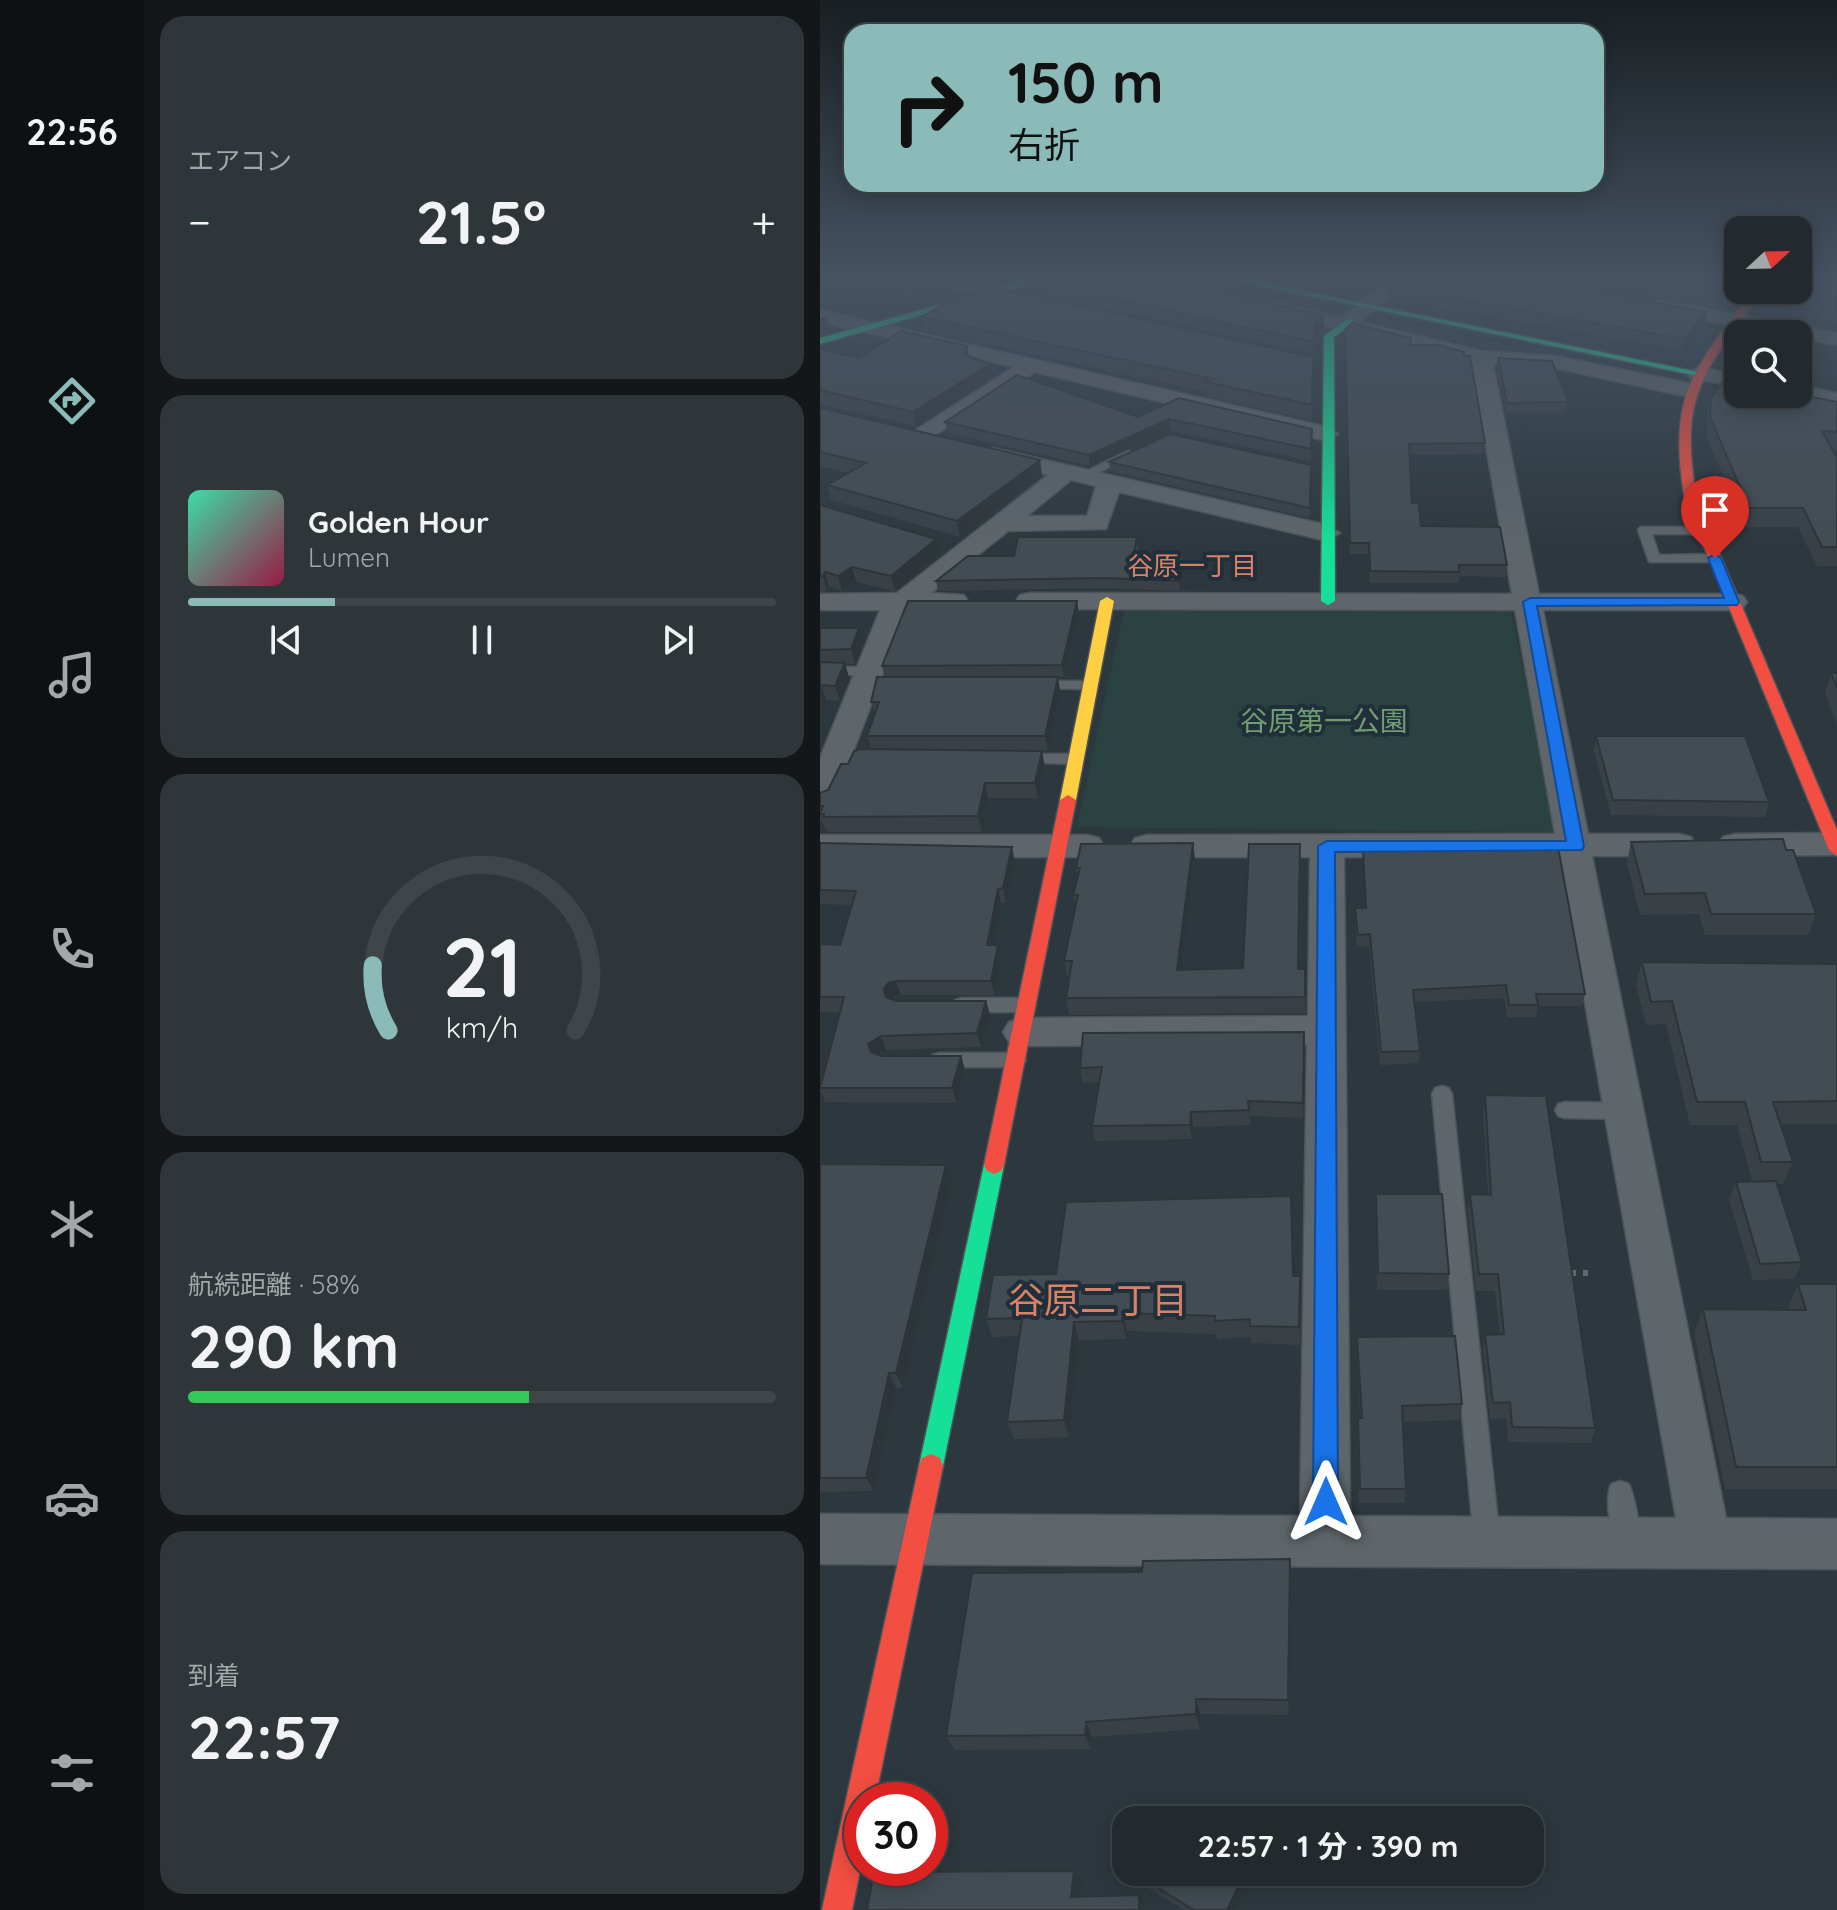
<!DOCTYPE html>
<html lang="ja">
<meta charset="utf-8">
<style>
body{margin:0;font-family:Quicksand,"Noto Sans JP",sans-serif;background:#2e363a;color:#f1f3f6;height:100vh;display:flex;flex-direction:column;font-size:30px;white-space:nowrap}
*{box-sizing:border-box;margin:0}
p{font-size:26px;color:#a2a7aa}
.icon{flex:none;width:44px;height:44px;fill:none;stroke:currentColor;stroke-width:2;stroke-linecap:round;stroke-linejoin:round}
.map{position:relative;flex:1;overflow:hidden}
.details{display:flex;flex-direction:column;gap:16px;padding:16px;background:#131719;width:676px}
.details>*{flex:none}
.top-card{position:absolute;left:24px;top:24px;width:760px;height:168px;border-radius:24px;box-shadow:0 4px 20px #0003,0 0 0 2px #3f464a;background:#8bbbb9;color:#111;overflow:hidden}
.needle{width:52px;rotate:68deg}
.fabs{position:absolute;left:904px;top:216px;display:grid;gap:16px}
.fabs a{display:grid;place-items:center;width:88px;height:88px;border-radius:16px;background:#222a2e;box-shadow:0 4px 20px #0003,0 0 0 2px #3f464a;font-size:40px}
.speed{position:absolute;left:24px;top:1782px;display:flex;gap:16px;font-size:40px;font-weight:700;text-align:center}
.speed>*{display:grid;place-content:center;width:104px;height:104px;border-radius:50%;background:#222a2e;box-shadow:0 4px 20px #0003,0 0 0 2px #3f464a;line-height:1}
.speed .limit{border:12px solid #d22;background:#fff;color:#111}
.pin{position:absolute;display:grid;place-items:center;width:68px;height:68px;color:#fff;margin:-82px -34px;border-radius:50% 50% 50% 0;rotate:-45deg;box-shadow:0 0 8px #0007}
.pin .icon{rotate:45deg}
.me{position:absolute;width:88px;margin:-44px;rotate:0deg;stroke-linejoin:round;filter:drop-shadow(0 0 6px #0008)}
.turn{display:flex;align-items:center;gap:28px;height:168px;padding:0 32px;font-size:36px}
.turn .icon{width:104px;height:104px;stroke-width:2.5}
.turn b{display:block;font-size:56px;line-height:68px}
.big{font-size:60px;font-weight:700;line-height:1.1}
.details .card{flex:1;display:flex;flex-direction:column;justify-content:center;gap:12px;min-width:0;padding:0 28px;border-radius:24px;background:#2e363a}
.details .dial{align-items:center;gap:0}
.dial svg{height:208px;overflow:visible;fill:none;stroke:#3f464a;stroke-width:7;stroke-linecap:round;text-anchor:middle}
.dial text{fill:#f1f3f6;stroke:none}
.song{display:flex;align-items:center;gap:24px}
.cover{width:96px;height:96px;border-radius:12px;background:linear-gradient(135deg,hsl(160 70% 55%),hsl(340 70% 35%))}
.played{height:8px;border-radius:4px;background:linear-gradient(90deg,#8bbbb9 25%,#3f464a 25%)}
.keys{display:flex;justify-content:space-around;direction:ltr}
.heat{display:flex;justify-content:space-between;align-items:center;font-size:44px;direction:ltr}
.charge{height:12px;border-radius:6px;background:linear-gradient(90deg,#34c759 58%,#3f464a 0)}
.trip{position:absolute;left:292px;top:1806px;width:432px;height:80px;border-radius:24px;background:#222a2e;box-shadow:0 4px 20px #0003,0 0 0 2px #3f464a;font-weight:700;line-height:80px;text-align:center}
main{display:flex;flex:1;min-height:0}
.dock{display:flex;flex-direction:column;width:144px;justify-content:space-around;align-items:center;background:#0e1112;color:#a2a7aa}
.dock .icon{width:56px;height:56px}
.dock .on{color:#8bbbb9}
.dock b{font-size:36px;color:#f1f3f6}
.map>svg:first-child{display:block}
</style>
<main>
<nav class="dock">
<b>22:56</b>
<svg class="icon on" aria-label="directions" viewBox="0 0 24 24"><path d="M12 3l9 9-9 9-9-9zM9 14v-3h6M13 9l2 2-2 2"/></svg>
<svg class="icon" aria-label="music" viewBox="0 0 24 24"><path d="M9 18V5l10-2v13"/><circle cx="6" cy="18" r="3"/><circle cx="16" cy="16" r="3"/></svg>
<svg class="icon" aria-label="phone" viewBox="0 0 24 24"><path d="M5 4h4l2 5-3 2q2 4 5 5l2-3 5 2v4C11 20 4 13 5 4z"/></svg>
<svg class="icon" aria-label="climate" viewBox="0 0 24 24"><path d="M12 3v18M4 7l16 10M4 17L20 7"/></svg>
<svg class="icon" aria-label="car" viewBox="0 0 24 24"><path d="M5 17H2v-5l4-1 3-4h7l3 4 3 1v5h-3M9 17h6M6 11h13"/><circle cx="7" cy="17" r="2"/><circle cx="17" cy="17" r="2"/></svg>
<svg class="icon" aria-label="filters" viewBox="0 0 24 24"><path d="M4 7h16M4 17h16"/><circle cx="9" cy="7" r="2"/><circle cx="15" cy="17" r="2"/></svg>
</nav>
<section class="details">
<div class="card"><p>エアコン</p>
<div class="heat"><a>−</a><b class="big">21.5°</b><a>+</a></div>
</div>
<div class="card">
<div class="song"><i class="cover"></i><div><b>Golden Hour</b><p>Lumen</p></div></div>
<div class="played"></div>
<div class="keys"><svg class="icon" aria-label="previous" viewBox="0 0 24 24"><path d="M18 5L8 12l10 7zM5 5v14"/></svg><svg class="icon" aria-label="pause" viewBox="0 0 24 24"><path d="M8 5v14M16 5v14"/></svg><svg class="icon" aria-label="next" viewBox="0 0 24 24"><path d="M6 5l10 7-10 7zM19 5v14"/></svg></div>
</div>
<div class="card dial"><svg viewBox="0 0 100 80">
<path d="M14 69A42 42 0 1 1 86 69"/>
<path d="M14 69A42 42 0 0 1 8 44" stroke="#8bbbb9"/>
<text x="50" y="56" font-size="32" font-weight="700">21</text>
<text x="50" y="72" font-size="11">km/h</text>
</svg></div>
<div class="card"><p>航続距離 · 58%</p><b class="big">290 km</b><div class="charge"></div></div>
<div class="card"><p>到着</p><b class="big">22:57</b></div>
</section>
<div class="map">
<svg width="1017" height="1910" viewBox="0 0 1017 1910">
<rect width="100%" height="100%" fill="#2d383e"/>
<path fill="#2a4341" d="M304,611L691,612L737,832L257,827Z"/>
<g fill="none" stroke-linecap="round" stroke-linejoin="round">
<path fill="#1b3343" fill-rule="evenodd" d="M377,279H387L698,344L695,346Z
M876,378L918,387V391L874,381L873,380Z"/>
<g stroke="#4b545a" stroke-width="3">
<path id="lane" d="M308,451L318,453L266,479L256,476Z
M820,527H887V533L883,534H832L839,555L895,554L902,558L895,562H829L818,530Z
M0,667H47L54,671L47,675H0Z
M215,681H268L275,685L268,689L210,688L208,685Z
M201,754H255L263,759L255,764L196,762L193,759Z
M142,998H207L214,1000L216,1005L214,1010L207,1012H142L135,1010L133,1005L135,1000Z
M119,1053H196L203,1055L206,1060L203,1065L196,1067H119L112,1065L109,1060L112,1055Z
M622,1086L629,1088L632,1094L680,1541L676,1550L667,1554L658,1550L654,1541L612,1094L615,1088Z
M745,1102L805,1103L812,1105L815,1111L812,1117L805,1119L745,1118L738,1116L735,1110L738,1104Z
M800,1481L809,1484C816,1502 823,1534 816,1551L807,1555L798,1551C791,1534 784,1502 791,1484Z"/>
</g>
<g stroke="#4b545a" stroke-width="3">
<path id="street" d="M107,279H140L213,297L216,301L206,307L110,283Z
M569,279H590L540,322L661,351L735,356L869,383L880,390L869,397L735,368L673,364L719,594H913L923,596L927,602L923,608L913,610H723L768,834H859L871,837L876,845L871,853L859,856H772L906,1518L1017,1519V1569L0,1564V1514L480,1516L487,1044L202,1046L189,1042L183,1032L189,1022L202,1018L488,1016L490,857H327L315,854L310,846L315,838L327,835L735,834L695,610L210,609L200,607L196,601L200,595L210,593L692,594L651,361L449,312L446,308L456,302L521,318ZM739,856L856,1518L530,1516L524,857Z
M746,279H767L754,293L747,295L737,289Z
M838,300L1017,333V345L978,338V334H957L831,310L828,306Z
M0,310L507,427L518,434L507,441L215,372L99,445L87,438L91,433L194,367L0,322Z
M878,367L918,375V387L870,378L867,373Z
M978,385L1017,393V407L970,397L968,394H978Z
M173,448L507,525L520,533L507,541L299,492L286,529L188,531L111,593L144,595L148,601L144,607L90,609L86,613L16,797L11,804L0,807V758L60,610H0V594L77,593L228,475L165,460L161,455ZM251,480L276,486L267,516H207Z
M1017,833V855L915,856L903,853L898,845L903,837L915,834Z
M0,835H267L279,838L284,846L279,854L267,857H0Z"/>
</g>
<g stroke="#4b545a" stroke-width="3">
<path id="fast" d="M212,279H227L0,344V338Z
M407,279H425L883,373L878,376Z
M528,319L532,320V324L514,337L515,601L508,605L501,601L504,336Z
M174,1156L181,1159L184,1165L123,1466L120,1474L111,1478L102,1474L99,1466L164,1165L167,1159Z"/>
</g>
<g stroke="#4b545a" stroke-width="3">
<path id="slow" d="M287,597L294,601L256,800L248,805L240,800L280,601Z"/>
</g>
<g stroke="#4b545a" stroke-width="3">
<path id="jam" d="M934,290H944C883,373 858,393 877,501L1017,830V856L1009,850L865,501C847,396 872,370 934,290Z
M248,795L256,800L184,1165L181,1171L174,1174L167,1171L164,1165L240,800Z
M111,1454L120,1458L123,1466L55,1800H42V1861L32,1910H2L99,1466L102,1458Z"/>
</g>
<path stroke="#60696c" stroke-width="6" stroke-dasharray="7 7" stroke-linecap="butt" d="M749,1273H768"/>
<use href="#lane" fill="#5e666b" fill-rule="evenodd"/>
<use href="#street" fill="#5e666b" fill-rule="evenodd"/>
<use href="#fast" fill="#16e098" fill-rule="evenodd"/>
<use href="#slow" fill="#ffcf43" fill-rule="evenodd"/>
<use href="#jam" fill="#f24e42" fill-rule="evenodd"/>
</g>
<path fill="#394147" d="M0,279H119L121,289L95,298L24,280Z
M369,279H408V287Z
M460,279H564L544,295Z
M581,279L886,312L884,324L863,350L585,301V304L569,301V289Z
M737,279H754L752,282Z
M918,279L896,308L805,291L807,280Z
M1017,279V322L959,312L960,306L955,305L958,294Z
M212,281L504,315V326L494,336V354L214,292Z
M102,317L493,357L492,420L388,397V392L105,331Z
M525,330L591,345L665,443L664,454L590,455L592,503L601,526L687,565L686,577L639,576V583H550L548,554H530Z
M147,346L149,357L170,364L172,377L96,426L0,404V349L39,358Z
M678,358L748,402L746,412L686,413L677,367Z
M891,398L1017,402V450H1012L1017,458V566H997L978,527H925L886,435L887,416Z
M0,408L220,460L222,475L140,537L11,500L7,485L28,473L0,466Z
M318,417L492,429L491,461L350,430L270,466L128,433L125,422Z
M289,462L491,465L490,517L489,518L290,471Z
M0,505L119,553L75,591L36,582L22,591L9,586L7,591L0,592Z
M317,537L318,547L317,553L365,563L360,591L286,588L118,591L116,581L194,556Z
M259,613L244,677H197H238L240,692L228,751H151L225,767L218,798H168L162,832H8L7,829H5L2,821H0V793L8,790L28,764L51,749L47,736L55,714L51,702L65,677L62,666Z
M0,628H39L43,643L35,664H25L29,678L20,701L6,700L0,715Z
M1011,673H1017V725L1005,693Z
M776,736L949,802L945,817L791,815L774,751Z
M811,842L966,850L996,914L988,935H885L879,914L820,915L807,863Z
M0,843L195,862L186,903H181L173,945H178L181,959L175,995H81L73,997L72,999L76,1001H166L170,1015L161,1047L66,1050L59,1055L141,1056L145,1070L137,1103L5,1102L0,1090V1086L20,1012H0V944L20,945L32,905L0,904Z
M373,843L375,860L361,970L423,968L481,860L479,969H485V1013L249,1015L246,998L249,978H248L244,961L256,907L253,895L258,878L256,868Z
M543,849L765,994L762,1006H718L716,1017H687L684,998L594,1002L600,1051L599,1063L560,1065L549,946L537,947L535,921V908H545Z
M822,962L1017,964V1124H961L973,1162L963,1184H957L982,1262L974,1279L933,1280L909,1199L916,1182L932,1181L917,1125H870L846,1024L826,1025L816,985Z
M484,1032L483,1118L429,1116L430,1125L373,1127L372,1139L275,1141L272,1126L279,1082L263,1083L260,1068Z
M665,1095L775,1428L771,1443L688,1442L686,1418L670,1419L663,1351L665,1335H680L675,1291H656L648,1211L650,1194H668L663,1112Z
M0,1164L132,1181L83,1388H76L54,1491L0,1492Z
M556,1194L629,1274L627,1290H557Z
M236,1274L473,1276L480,1294V1345L431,1343V1337L397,1339V1334L307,1331L306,1339L259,1340L249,1437L194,1439L187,1422L199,1336L172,1337L166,1319Z
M978,1284H1017V1491V1489H905L874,1333L883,1309L967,1310Z
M537,1337L642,1404L640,1420L582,1422L586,1489L584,1503H539L537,1434L538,1418H540L537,1353Z
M471,1576L469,1715L380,1714V1729L272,1737L271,1749L135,1750L126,1736Z
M331,1872H428L429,1876L414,1910H364L331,1890L327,1881Z"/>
<path fill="#2e3539" d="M0,279H24V280L0,291Z
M116,279H119L121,289L95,298L93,287Z
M551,279H564L544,295V284Z
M913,279H918V280L896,308L899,297Z
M886,312L884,324L863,350L865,339Z
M504,315V326L494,336V354V324Z
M7,316L9,327L0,331V319Z
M170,364L172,377L96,426L93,412Z
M349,419L350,430L270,466L269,455Z
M220,460L222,475L140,537L137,521Z
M116,539L119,553L75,591L71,576Z
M364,554L365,563L360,591L359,581Z
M32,567L36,582L22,591L18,576Z
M5,572L9,586L7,591L3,576Z
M257,601L259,613L244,677L242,665Z
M39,628L43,643L35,664L31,649Z
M25,663L29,678L20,701L15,686Z
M238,677L240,692L228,751L225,736Z
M1,685L6,700L0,715V688Z
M222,751L225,767L218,798L215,783Z
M165,783L168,798L162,832L158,816Z
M373,843L375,860L359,987L357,970Z
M192,847L195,862L186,903L183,888Z
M178,889L181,903L171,959L167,945Z
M178,945L181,959L175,995L171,981Z
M76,981L81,995L73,997L69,1004L64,989L68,983Z
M166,1001L170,1015L161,1047L157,1033Z
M61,1036L66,1050L53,1058L48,1044Z
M141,1056L145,1070L137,1103L132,1088Z
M371,1112L373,1127L372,1139L370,1125Z
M126,1165L132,1181L83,1388L76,1373Z
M303,1313L307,1331L306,1339L302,1321Z
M254,1322L259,1340L249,1437L244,1420Z
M69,1373L76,1388L54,1491L46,1478Z
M470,1559L471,1576L469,1715L468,1700Z
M376,1699L380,1714V1729L376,1714Z
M266,1722L272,1737L271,1749L265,1735Z
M254,1871L262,1883L259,1908L251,1897Z
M425,1872H428L429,1876L414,1910H407Z
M319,1895L325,1907V1910H319Z"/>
<path fill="#424c52" stroke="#2e3539" stroke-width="2" d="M60,279H116L93,287Z
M218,279H337L504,315L494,324V342L212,281Z
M516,279H551L544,284Z
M581,279H702L886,312L865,339L585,290L586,293L569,289Z
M808,279H913L899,297L807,280Z
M978,279H1017V310L961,301L964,295L958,294L960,290H978Z
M176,288L493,357L492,405L387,382L394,379L102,317L128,301Z
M532,323L590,338L591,345H619L644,352V356H650L665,443L589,444L592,503H599L601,526L680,527L687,565H639V572L550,571L549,543H530L525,330Z
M81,331L147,346L145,355L170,364L93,412L0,390V349L39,358Z
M678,358L732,361L748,402L687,403Z
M197,375L318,417L359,398L492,429L491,449L349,419L269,455L125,422Z
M905,379L918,382V394H978L1017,402V432L1002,431L1017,458V547H1002L983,508H929L890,417L891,398Z
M0,408L220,460L137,521L7,485L46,463L0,452Z
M350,434L491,465L490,507L489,508L289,462Z
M0,505L116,539L71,576L32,567L18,576L5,572L3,576L0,577Z
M198,537H317L314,553L364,554L359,581L285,578L116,581L148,556H194Z
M88,601H257L242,665L62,666Z
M0,628H39L31,649L0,650Z
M0,662L25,663L15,686L1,685L0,688Z
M1011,673H1017V688Z
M57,677H238L225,736H47L59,702H51Z
M776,736H925L949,802L793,800Z
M41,749L222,751L215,783H165L158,816L3,817L4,814H0L3,806H0V793L8,790L21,764H28L34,751Z
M963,839L966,850H973L996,914H891L885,893L825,894L811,842Z
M0,843L192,847L183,888L178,889L167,945H178L171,981H76L68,983L64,989L66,997L76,1001H166L157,1033L61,1036L48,1044L51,1052L61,1056H141L132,1088H0L24,997H0V944L20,945L36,891L0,890Z
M373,843L357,970L423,968L429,844H480L478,969H485V997L246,998L252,961H244L258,895H253L260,868H256L261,844Z
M738,847L765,994H716L718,1005H689L686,985L593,990L600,1051L561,1052L550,934L538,935L535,908H546L543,849Z
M822,962L1017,964V1101L953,1102L973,1162H941L925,1102H877L852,1001L831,1002Z
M484,1032L483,1103L428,1101L429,1110L371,1112L370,1125L272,1126L282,1067L260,1068L263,1033Z
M665,1095L726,1096L775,1428L692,1427L690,1402L673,1403L665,1335L684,1334L678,1274H659L650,1194L671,1195Z
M0,1164L126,1165L76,1373H69L46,1478H0Z
M956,1181L982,1262L940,1264L916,1182Z
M556,1194H622L629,1274L558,1273Z
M471,1196L473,1276H480L479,1327L430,1326V1319L395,1321V1316L303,1313L302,1321L254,1322L244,1420L187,1422L202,1318L166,1319L173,1275L236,1274L246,1202Z
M978,1284H1017V1467H916L883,1309L986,1310Z
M635,1336L642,1404L582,1406L586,1489H540L538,1418H542L537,1337Z
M470,1559L468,1700L376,1699V1714L266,1722L265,1735L126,1736L152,1573L322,1572L323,1561Z
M254,1871L251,1897L319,1895V1910H47L54,1872Z
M331,1872H425L407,1910H374L327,1881Z"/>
<linearGradient id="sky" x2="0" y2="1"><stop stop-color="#191f22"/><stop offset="0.51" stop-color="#465363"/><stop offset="1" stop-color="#465363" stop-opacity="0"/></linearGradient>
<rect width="1017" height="546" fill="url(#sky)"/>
<path fill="#1a73e8" stroke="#114b97" stroke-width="2" d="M895,554L901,558L919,602L917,605L717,606L764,846L762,850L515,852L518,1502L515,1511L506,1514L497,1511L493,1502L498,846L507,841H746L703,602L710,598H904L888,558Z"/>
<g text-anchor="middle" stroke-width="8" stroke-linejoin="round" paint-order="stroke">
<g font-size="26" fill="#d98268" stroke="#202f39">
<text x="372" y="575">谷原一丁目</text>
</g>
<g font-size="28" fill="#709e71" stroke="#202f39">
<text x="504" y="731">谷原第一公園</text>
</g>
<g font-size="36" fill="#d98268" stroke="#202f39">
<text x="278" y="1313">谷原二丁目</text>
</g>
</g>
</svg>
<div class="fabs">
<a><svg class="needle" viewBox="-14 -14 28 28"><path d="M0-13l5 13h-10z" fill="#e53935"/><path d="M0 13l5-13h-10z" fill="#a2a7aa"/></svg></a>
<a><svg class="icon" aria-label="search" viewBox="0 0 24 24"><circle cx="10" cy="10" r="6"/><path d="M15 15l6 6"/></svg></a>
</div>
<div class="speed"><div class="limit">30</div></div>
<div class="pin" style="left:895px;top:558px;background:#d93025"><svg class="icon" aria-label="arrive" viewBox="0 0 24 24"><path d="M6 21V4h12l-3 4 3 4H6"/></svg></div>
<svg class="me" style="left:506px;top:1502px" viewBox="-20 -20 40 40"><path d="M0-17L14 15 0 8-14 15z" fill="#1a73e8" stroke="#fff" stroke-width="4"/></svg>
<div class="trip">22:57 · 1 分 · 390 m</div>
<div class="top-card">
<div class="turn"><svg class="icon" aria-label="right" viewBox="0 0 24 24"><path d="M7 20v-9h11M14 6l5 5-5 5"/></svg><div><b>150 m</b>右折</div></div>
</div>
</div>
</main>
